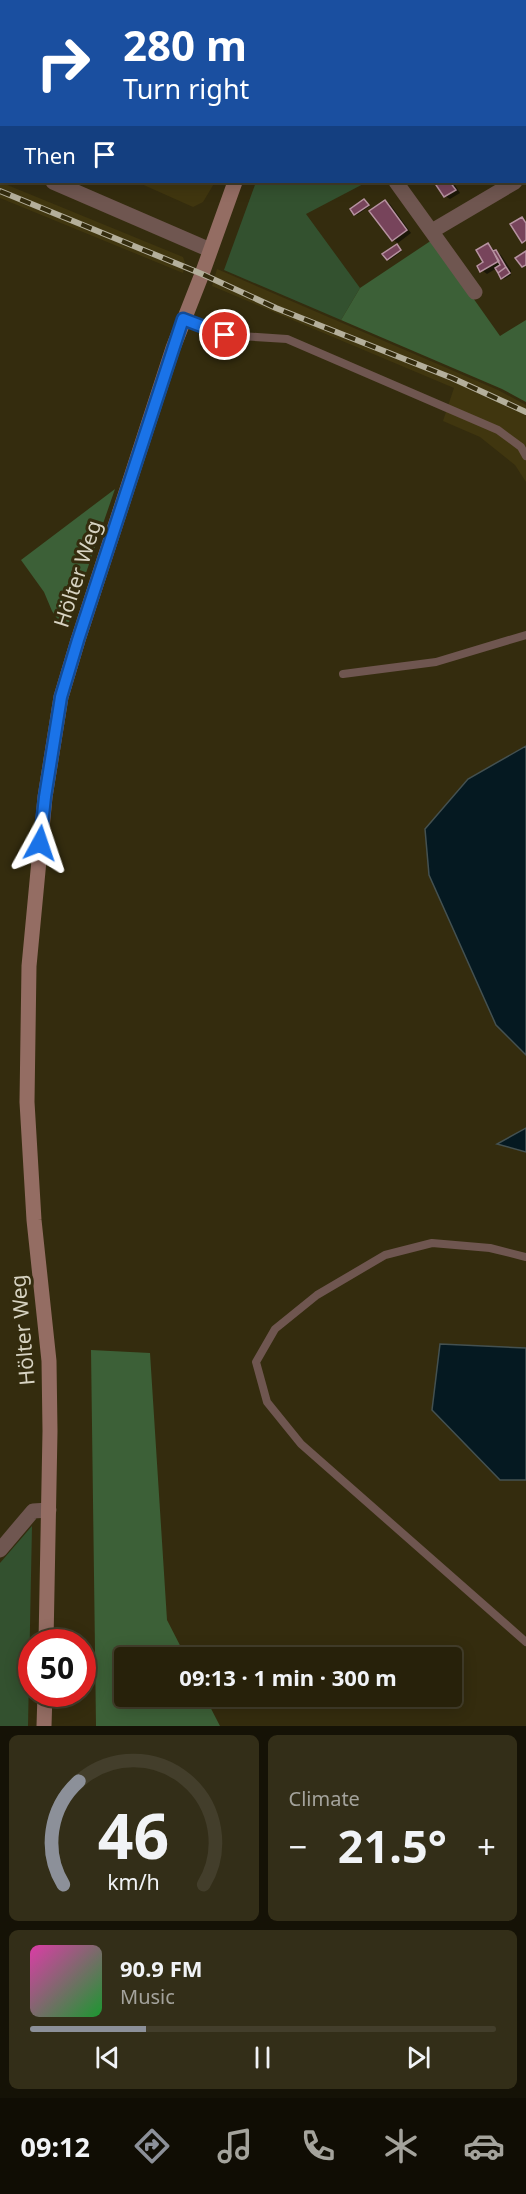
<!DOCTYPE html>
<meta charset="utf-8">
<style>
body{margin:0;font-family:"Noto Sans",sans-serif;background:#332e18;color:#f1f3f6;height:100vh;display:flex;flex-direction:column;font-size:22px;white-space:nowrap}
*{box-sizing:border-box;margin:0}
p{font-size:20px;color:#a4a39c}
.icon{flex:none;width:33px;height:33px;fill:none;stroke:currentColor;stroke-width:2;stroke-linecap:round;stroke-linejoin:round}
.map{position:relative;height:1726px;overflow:hidden}
.details{display:flex;flex-direction:column;gap:9px;padding:9px;background:#151206;flex:1}
.details>*{flex:none}
.banner{position:absolute;left:0px;top:0px;width:526px;height:183px;box-shadow:0 3px 15px #0003,0 0 0 2px #433e2b;background:#1a4fa0;color:#fff;overflow:hidden}
.speed{position:absolute;left:18px;top:1629px;display:flex;gap:12px;font-size:30px;font-weight:700;text-align:center}
.speed>*{display:grid;place-content:center;width:78px;height:78px;border-radius:50%;background:#27210a;box-shadow:0 3px 15px #0003,0 0 0 2px #433e2b;line-height:1}
.speed .limit{border:9px solid #d22;background:#fff;color:#111}
.pin{position:absolute;display:grid;place-items:center;width:51px;height:51px;color:#fff;margin:-26px;border:3px solid #fff;border-radius:50%;box-shadow:0 2px 6px #0007}
.me{position:absolute;width:66px;margin:-33px;rotate:5deg;stroke-linejoin:round;filter:drop-shadow(0 0 4px #0008)}
.turn{display:flex;align-items:center;gap:21px;height:126px;padding:0 24px;font-size:27px}
.turn .icon{width:78px;height:78px;stroke-width:2.5}
.turn b{display:block;font-size:42px;line-height:51px}
.then{display:flex;align-items:center;height:57px;padding:0 24px;background:#0003;gap:12px;font-size:22px}
.big{font-size:45px;font-weight:700;line-height:1.1}
.details .tile{flex:1;display:flex;flex-direction:column;justify-content:center;gap:9px;min-width:0;padding:0 21px;border-radius:9px;background:#332e18}
.details .dial{align-items:center;gap:0}
.dial svg{height:156px;overflow:visible;fill:none;stroke:#433e2b;stroke-width:7;stroke-linecap:round;text-anchor:middle}
.dial text{fill:#f1f3f6;stroke:none}
.song{display:flex;align-items:center;gap:18px}
.cover{width:72px;height:72px;border-radius:9px;background:linear-gradient(135deg,hsl(320 70% 55%),hsl(130 70% 35%))}
.played{height:6px;border-radius:3px;background:linear-gradient(90deg,#8c9099 25%,#433e2b 25%)}
.keys{display:flex;justify-content:space-around;direction:ltr}
.heat{display:flex;justify-content:space-between;align-items:center;font-size:33px;direction:ltr}
.details .tiles{flex:1;display:grid;gap:9px;grid-template-columns:1fr 1fr}
.tile:last-child{grid-column:span 2}
.trip{position:absolute;left:114px;top:1647px;width:348px;height:60px;border-radius:6px;background:#27210a;box-shadow:0 3px 15px #0003,0 0 0 2px #433e2b;font-weight:700;line-height:60px;text-align:center}
.dock{display:flex;height:96px;justify-content:space-around;align-items:center;background:#100d04;color:#a4a39c}
.dock .icon{width:42px;height:42px}
.dock .on{color:#8c9099}
.dock b{font-size:27px;color:#f1f3f6}
.map>svg:first-child{display:block}
</style>
<div class="map">
<svg width="526" height="1726" viewBox="0 0 526 1726">
<rect width="100%" height="100%" fill="#342c0e"/>
<path fill="#40360f" d="M0,0H287L2,2L1,92Z
M0,182L183,257L185,263L183,273L0,198Z
M137,182H215L203,202L193,207Z
M217,269L498,390L526,405V482L515,465L480,437L443,421L454,388L212,286Z"/>
<path fill="#33512f" d="M323,0H526V18L525,2L322,1Z
M256,182H367L306,214L360,288L341,320L224,270Z
M32,1526L28,1726H0V1563Z"/>
<path fill="#3c6037" d="M432,240L500,336L526,320V402L502,389L341,320L360,288Z
M115,489L68,625L61,624L52,611L44,592L21,560Z
M91,1350L150,1353L167,1620L186,1657L124,1658V1696L205,1697L220,1726H96Z"/>
<path fill="#051921" stroke="#445151" stroke-width="1.5" d="M526,746V1055L496,1025L429,875L425,829L468,779Z
M526,1128V1152L497,1144Z
M440,1344L526,1348V1480H500L432,1410Z"/>
<path fill="#0007" d="M2,104V132H0Z
M436,182H456L457,183L455,185L460,193L450,199L445,196Z
M385,201L390,204L411,233L398,243L393,240Z
M366,202L370,206L357,215L355,214L352,210Z
M397,245L402,251L390,260L388,259Z
M488,245L501,255L511,270V275L504,279L497,268L487,274L479,268L485,263Z"/>
<path fill="#77445b" stroke="#b692a0" stroke-width="1.5" d="M434,182H450L456,190L444,197Z
M364,199L369,205L354,215L350,209Z
M385,200L407,230L392,241L369,211Z
M522,217L526,223V240L522,243L510,224Z
M488,243L499,261L480,272L477,266L483,262L476,250Z
M397,244L401,250L387,260L382,254Z
M496,250L506,267L498,273L495,268L500,265L493,251Z
M526,251V265L522,267L515,258Z
M506,267L510,273L501,279L498,273Z"/>
<g fill="none" stroke-linecap="round" stroke-linejoin="round">
<path stroke="#6f5650" stroke-width="8" d="M183,319L225,335L287,339L498,430L521,447L526,456
M343,674L436,662L526,635
M526,1257L490,1248L432,1243L385,1255L317,1295L275,1329L256,1362L267,1402L301,1444L526,1642"/>
<path stroke="#6f5650" stroke-width="15" d="M262,0L266,2
M0,161L2,162
M525,176L526,175
M53,182L210,250
M396,182L475,292
M432,231L515,182
M0,1550L33,1511L49,1510"/>
<path stroke="#946d63" stroke-width="15" d="M304,2L305,0
M46,1642L50,1431L49,1361L34,1220L27,1102L29,966L45,797L61,697L78,640L173,348L202,274L235,182
M44,1726L45,1694"/>
<g stroke="#b4af9b" stroke-width="6">
<path id="rail" d="M0,191L202,274L276,308L452,378L526,412"/>
</g>
<use href="#rail" stroke="#342c0e" stroke-width="4" stroke-dasharray="11" stroke-linecap="butt"/>
</g>
<g fill="none" stroke-linecap="round" stroke-linejoin="round">
<g stroke="#114b97" stroke-width="15">
<path id="route" d="M40,843L45,797L61,697L78,640L183,319L225,335"/>
</g>
<use href="#route" stroke="#1a73e8" stroke-width="10"/>
</g>
<g text-anchor="middle" stroke-width="6" stroke-linejoin="round" paint-order="stroke">
<g font-size="21" fill="#d7d3c2" stroke="#342c0e">
<text transform="translate(78 574) rotate(-72)" y="7">Hölter Weg</text>
<text transform="translate(23 1330) rotate(-95)" y="7">Hölter Weg</text>
</g>
</g>
</svg>
<div class="speed"><div class="limit">50</div></div>
<div class="pin" style="left:225px;top:335px;background:#d93025"><svg class="icon" aria-label="arrive" viewBox="0 0 24 24"><path d="M6 21V4h12l-3 4 3 4H6"/></svg></div>
<svg class="me" style="left:40px;top:843px" viewBox="-20 -20 40 40"><path d="M0-17L14 15 0 8-14 15z" fill="#1a73e8" stroke="#fff" stroke-width="4"/></svg>
<div class="trip">09:13 · 1 min · 300 m</div>
<div class="banner">
<div class="turn"><svg class="icon" aria-label="right" viewBox="0 0 24 24"><path d="M7 20v-9h11M14 6l5 5-5 5"/></svg><div><b>280 m</b>Turn right</div></div>
<div class="then">Then<svg class="icon" aria-label="arrive" viewBox="0 0 24 24"><path d="M6 21V4h12l-3 4 3 4H6"/></svg></div>
</div>
</div>
<section class="details">
<div class="tiles">
<div class="tile dial"><svg viewBox="0 0 100 80">
<path d="M14 69A42 42 0 1 1 86 69"/>
<path d="M14 69A42 42 0 0 1 22 16" stroke="#8c9099"/>
<text x="50" y="56" font-size="32" font-weight="700">46</text>
<text x="50" y="72" font-size="11">km/h</text>
</svg></div>
<div class="tile"><p>Climate</p>
<div class="heat"><a>−</a><b class="big">21.5°</b><a>+</a></div>
</div>
<div class="tile">
<div class="song"><i class="cover"></i><div><b>90.9 FM</b><p>Music</p></div></div>
<div class="played"></div>
<div class="keys"><svg class="icon" aria-label="previous" viewBox="0 0 24 24"><path d="M18 5L8 12l10 7zM5 5v14"/></svg><svg class="icon" aria-label="pause" viewBox="0 0 24 24"><path d="M8 5v14M16 5v14"/></svg><svg class="icon" aria-label="next" viewBox="0 0 24 24"><path d="M6 5l10 7-10 7zM19 5v14"/></svg></div>
</div>
</div>
</section>
<nav class="dock">
<b>09:12</b>
<svg class="icon on" aria-label="directions" viewBox="0 0 24 24"><path d="M12 3l9 9-9 9-9-9zM9 14v-3h6M13 9l2 2-2 2"/></svg>
<svg class="icon" aria-label="music" viewBox="0 0 24 24"><path d="M9 18V5l10-2v13"/><circle cx="6" cy="18" r="3"/><circle cx="16" cy="16" r="3"/></svg>
<svg class="icon" aria-label="phone" viewBox="0 0 24 24"><path d="M5 4h4l2 5-3 2q2 4 5 5l2-3 5 2v4C11 20 4 13 5 4z"/></svg>
<svg class="icon" aria-label="climate" viewBox="0 0 24 24"><path d="M12 3v18M4 7l16 10M4 17L20 7"/></svg>
<svg class="icon" aria-label="car" viewBox="0 0 24 24"><path d="M5 17H2v-5l4-1 3-4h7l3 4 3 1v5h-3M9 17h6M6 11h13"/><circle cx="7" cy="17" r="2"/><circle cx="17" cy="17" r="2"/></svg>
</nav>
